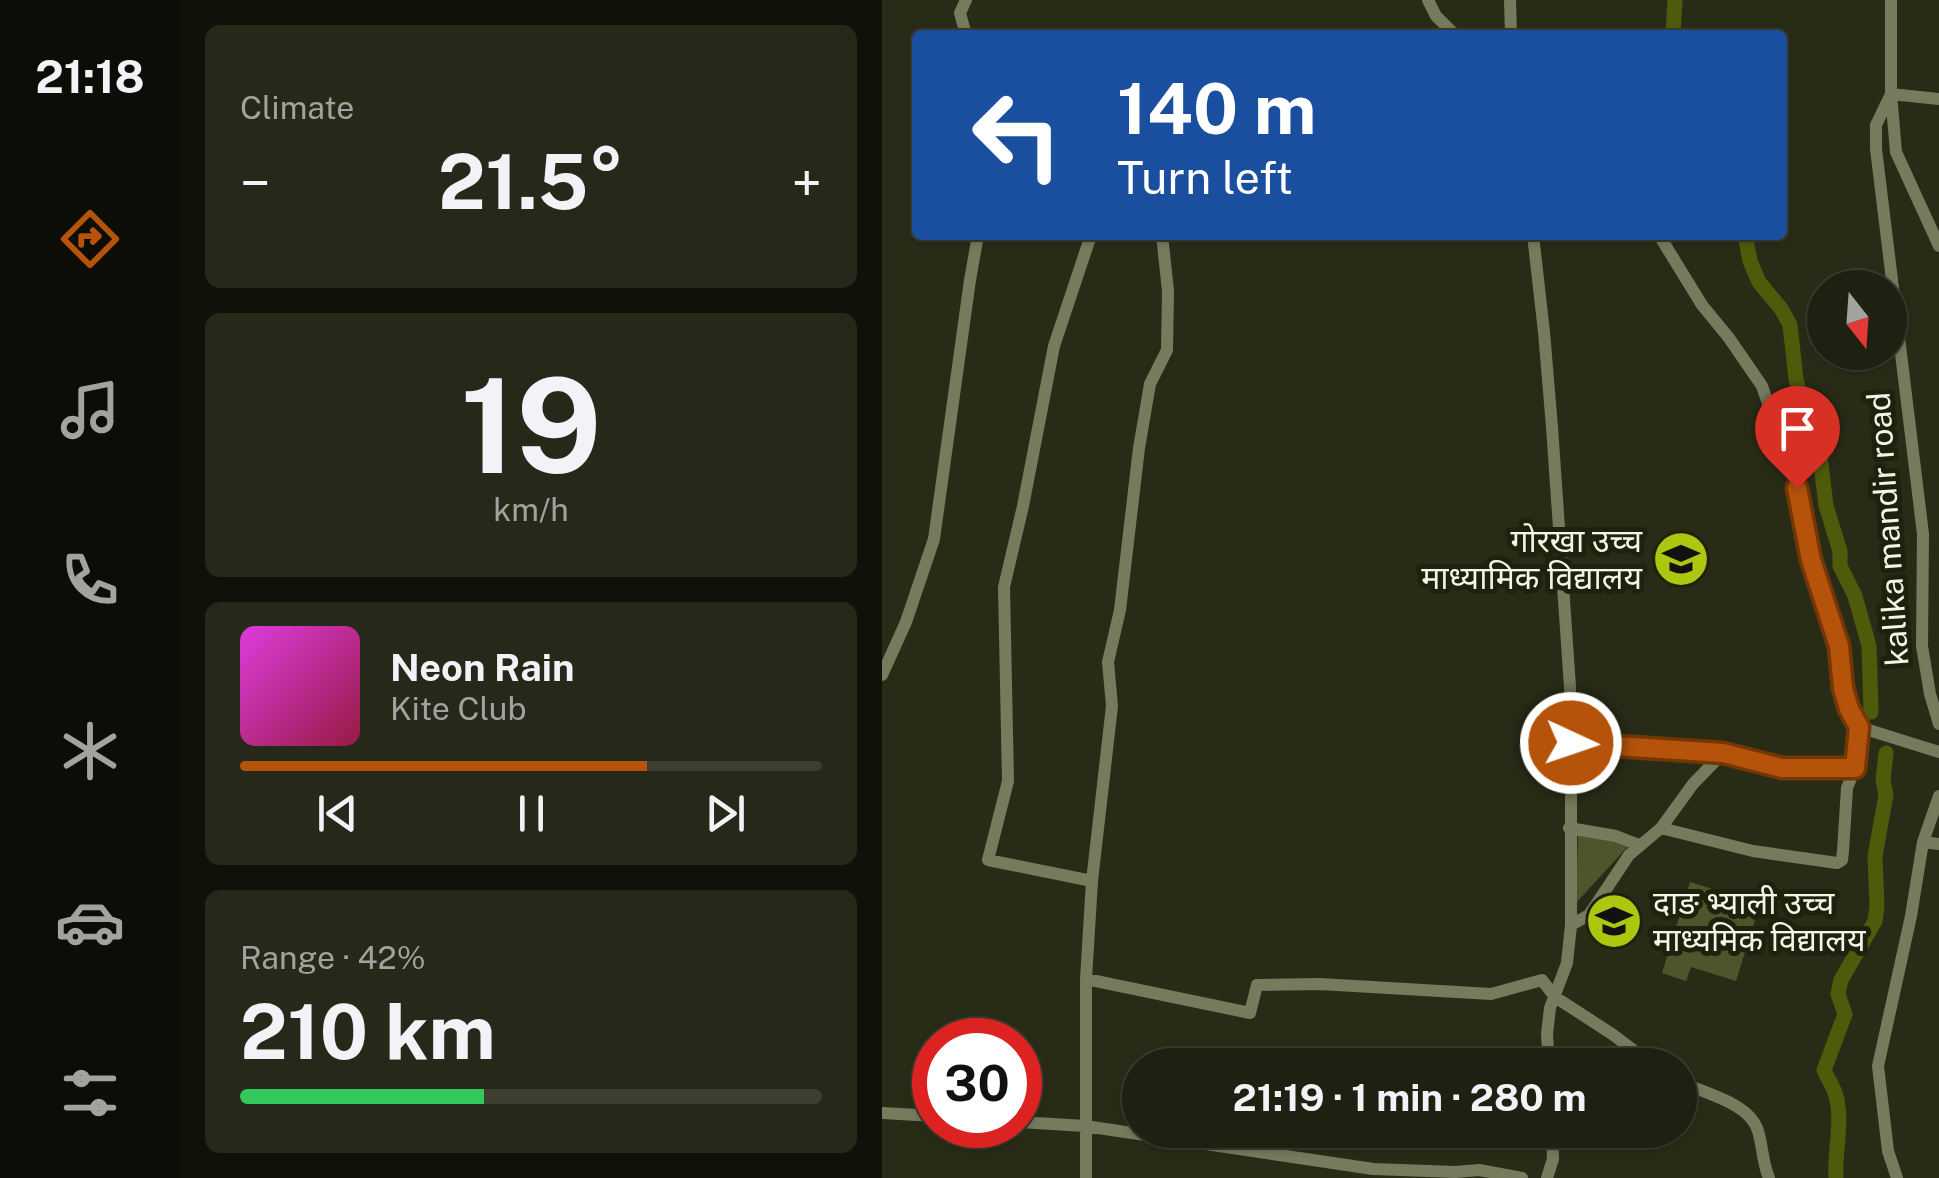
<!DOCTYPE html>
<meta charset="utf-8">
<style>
body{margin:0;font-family:"Public Sans","Noto Sans Devanagari",sans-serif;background:#26291a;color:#f1f3f6;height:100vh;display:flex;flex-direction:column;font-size:38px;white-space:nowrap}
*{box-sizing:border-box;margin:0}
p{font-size:32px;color:#a1a39f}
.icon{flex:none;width:55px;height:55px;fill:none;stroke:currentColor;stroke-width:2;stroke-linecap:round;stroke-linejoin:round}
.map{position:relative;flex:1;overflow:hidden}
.sheet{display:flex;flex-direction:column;gap:25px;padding:25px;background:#101209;width:702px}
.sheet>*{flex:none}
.guide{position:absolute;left:30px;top:30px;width:875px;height:210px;border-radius:10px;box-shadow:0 2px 8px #0004,0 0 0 2px #3c3e31;background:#1a4fa0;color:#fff;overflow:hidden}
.needle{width:65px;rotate:163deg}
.controls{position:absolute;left:925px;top:270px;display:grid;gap:20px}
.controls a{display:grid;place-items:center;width:100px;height:100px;border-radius:50%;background:#1e2111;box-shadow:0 2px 8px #0004,0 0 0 2px #3c3e31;font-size:50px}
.speed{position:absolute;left:30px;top:1018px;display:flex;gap:20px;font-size:50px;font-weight:700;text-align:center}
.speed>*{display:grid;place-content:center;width:130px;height:130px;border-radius:50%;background:#1e2111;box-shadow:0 2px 8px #0004,0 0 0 2px #3c3e31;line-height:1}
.speed .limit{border:15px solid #d22;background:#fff;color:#111}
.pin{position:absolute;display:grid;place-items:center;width:85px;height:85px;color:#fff;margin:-102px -42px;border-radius:50% 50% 50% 0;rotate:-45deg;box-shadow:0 0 10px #0007}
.pin .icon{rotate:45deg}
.me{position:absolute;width:110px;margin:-55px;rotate:93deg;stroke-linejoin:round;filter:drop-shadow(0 0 8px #0008)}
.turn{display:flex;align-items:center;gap:35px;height:210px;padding:0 40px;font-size:45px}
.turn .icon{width:130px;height:130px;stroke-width:2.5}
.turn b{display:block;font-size:70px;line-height:85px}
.big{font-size:75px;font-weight:700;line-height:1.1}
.sheet .card{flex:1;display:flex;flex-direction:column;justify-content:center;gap:15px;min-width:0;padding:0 35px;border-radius:15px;background:#26291a}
.sheet .dial{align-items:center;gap:0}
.dial b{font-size:130px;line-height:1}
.song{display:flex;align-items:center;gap:30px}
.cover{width:120px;height:120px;border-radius:15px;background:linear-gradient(135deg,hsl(300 70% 55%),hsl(340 70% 35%))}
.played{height:10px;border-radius:5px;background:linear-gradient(90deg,#b45309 70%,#3c3e31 70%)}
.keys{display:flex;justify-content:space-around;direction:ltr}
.heat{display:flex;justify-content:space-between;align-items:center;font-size:55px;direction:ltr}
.charge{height:15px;border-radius:8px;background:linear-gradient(90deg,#34c759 42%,#3c3e31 0)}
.trip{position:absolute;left:240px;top:1048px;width:575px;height:100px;border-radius:50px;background:#1e2111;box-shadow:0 2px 8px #0004,0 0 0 2px #3c3e31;font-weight:700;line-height:100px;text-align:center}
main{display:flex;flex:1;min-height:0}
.menu{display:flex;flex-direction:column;width:180px;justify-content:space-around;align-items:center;background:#0c0d07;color:#a1a39f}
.menu .icon{width:70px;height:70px}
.menu .selected{color:#b45309}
.menu b{font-size:45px;color:#f1f3f6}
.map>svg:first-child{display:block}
</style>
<main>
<nav class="menu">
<b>21:18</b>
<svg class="icon selected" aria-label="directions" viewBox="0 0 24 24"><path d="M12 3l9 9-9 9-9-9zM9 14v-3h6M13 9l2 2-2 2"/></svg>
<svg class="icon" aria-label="music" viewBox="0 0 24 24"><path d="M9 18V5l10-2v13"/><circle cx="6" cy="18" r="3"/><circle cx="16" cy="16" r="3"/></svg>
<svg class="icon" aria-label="phone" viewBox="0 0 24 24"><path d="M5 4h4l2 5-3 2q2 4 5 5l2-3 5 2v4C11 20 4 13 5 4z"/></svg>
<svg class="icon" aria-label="climate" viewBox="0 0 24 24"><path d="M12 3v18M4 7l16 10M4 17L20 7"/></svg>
<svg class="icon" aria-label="car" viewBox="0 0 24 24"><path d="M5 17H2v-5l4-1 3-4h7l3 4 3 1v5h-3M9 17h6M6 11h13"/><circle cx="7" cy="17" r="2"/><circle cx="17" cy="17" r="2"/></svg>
<svg class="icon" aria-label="filters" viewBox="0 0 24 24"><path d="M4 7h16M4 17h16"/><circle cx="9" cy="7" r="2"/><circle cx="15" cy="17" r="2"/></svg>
</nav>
<section class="sheet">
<div class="card"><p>Climate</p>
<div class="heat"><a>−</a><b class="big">21.5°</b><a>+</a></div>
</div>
<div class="card dial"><b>19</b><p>km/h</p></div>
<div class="card">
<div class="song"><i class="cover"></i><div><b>Neon Rain</b><p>Kite Club</p></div></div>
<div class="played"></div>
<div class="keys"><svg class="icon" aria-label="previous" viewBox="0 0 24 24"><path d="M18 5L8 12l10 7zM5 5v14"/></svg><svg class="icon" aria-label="pause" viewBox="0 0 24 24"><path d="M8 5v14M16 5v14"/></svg><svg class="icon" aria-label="next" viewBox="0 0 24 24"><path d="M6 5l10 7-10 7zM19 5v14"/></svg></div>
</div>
<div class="card"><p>Range · 42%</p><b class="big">210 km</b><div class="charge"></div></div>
</section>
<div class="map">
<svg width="1057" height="1178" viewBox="0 0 1057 1178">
<rect width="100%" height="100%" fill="#282c17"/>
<path fill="#4d552d" d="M696,835L748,844L694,903Z
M808,882L878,904L854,981L809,967L804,981L780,973Z"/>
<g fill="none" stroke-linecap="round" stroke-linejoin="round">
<path stroke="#4f5b0b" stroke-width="15" d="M791,35L793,0
M863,235L868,261L877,282L900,310L908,325L914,379L925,423L938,456L944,506L958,551V566L973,596L987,646L989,712
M954,1178C952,1151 962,1119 953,1093C950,1085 945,1077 942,1070L963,1014L956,994L959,980L993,921L995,907L993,856L1004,795L1001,780L1004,753"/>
<path stroke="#757c5e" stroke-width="12" d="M546,0L554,16L573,35
M628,0L629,35
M1009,0V94L1014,152L1057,246
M84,35L78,13L84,0
M1057,99L1009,94L994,125V149L1041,534L1040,646L1048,694L1057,724
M209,235L172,346L141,506L122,587L126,781L106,860L210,881
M651,235L662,332L670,427L688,687L689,743V925L685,963L668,1008L665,1034L667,1065
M777,235L820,305L847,338L880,386L915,488L929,561L957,646L961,687L967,709L977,727L1057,752
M0,675L24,622L52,539L88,280L96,235
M689,743L841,753L900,768H973L977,727
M687,828L734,836L757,845
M779,828L871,851L955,863L960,860L961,851L965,788L973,768
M1041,842L1057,844
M689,925L707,915L747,855L779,828L811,784L841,753
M204,979L368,1013L375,985L438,984L609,994L660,980L673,997L730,1034L771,1065
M798,1082C822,1093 868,1103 876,1131C881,1147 880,1161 887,1178
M0,1113L52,1116
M138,1122L203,1126L491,1169L574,1172L597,1170L640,1178
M204,1178V979L210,881L230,706L226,662L238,610L257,448L268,384L285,350L286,291L280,235
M665,1178L671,1159L670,1130
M1015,1178L1006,1151L996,1066L1029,916L1041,842L1057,796"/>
</g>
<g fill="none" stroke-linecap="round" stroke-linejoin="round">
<g stroke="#753606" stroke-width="25">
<path id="route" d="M689,743L841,753L900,768H973L977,727L967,709L961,688L957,646L929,560L915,488"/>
</g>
<use href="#route" stroke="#b45309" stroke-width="18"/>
</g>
<defs>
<g id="school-disc" transform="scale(2.875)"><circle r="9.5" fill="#adc60f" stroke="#1e220d"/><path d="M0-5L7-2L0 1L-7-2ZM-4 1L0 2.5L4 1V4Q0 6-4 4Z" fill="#111"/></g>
</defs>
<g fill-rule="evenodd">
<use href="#school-disc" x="799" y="559"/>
<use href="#school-disc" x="732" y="921"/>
</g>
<g text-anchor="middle" stroke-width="10" stroke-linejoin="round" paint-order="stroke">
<g font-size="32" fill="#f2f6e8" stroke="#1e220d">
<text transform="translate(1006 529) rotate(-94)" y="11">kalika mandir road</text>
</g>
<g font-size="32" fill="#f2f6e8" stroke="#1e220d" text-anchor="end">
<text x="760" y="552">गोरखा उच्च<tspan x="760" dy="37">माध्यामिक विद्यालय</tspan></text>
<text x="771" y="914" text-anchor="start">दाङ भ्याली उच्च<tspan x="771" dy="37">माध्यमिक विद्यालय</tspan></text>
</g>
</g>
</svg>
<div class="controls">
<a><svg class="needle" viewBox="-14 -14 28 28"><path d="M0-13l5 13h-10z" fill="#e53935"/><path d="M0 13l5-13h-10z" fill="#a1a39f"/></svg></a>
</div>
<div class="speed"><div class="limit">30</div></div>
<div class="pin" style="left:915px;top:488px;background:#d93025"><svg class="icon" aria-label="arrive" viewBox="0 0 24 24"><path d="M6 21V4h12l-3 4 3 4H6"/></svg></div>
<svg class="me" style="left:689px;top:743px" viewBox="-20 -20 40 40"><circle r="17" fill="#b45309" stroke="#fff" stroke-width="3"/><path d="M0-11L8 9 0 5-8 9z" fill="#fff"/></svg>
<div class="trip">21:19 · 1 min · 280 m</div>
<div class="guide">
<div class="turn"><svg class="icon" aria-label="left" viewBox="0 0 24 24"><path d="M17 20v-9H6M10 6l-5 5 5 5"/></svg><div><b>140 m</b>Turn left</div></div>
</div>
</div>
</main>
